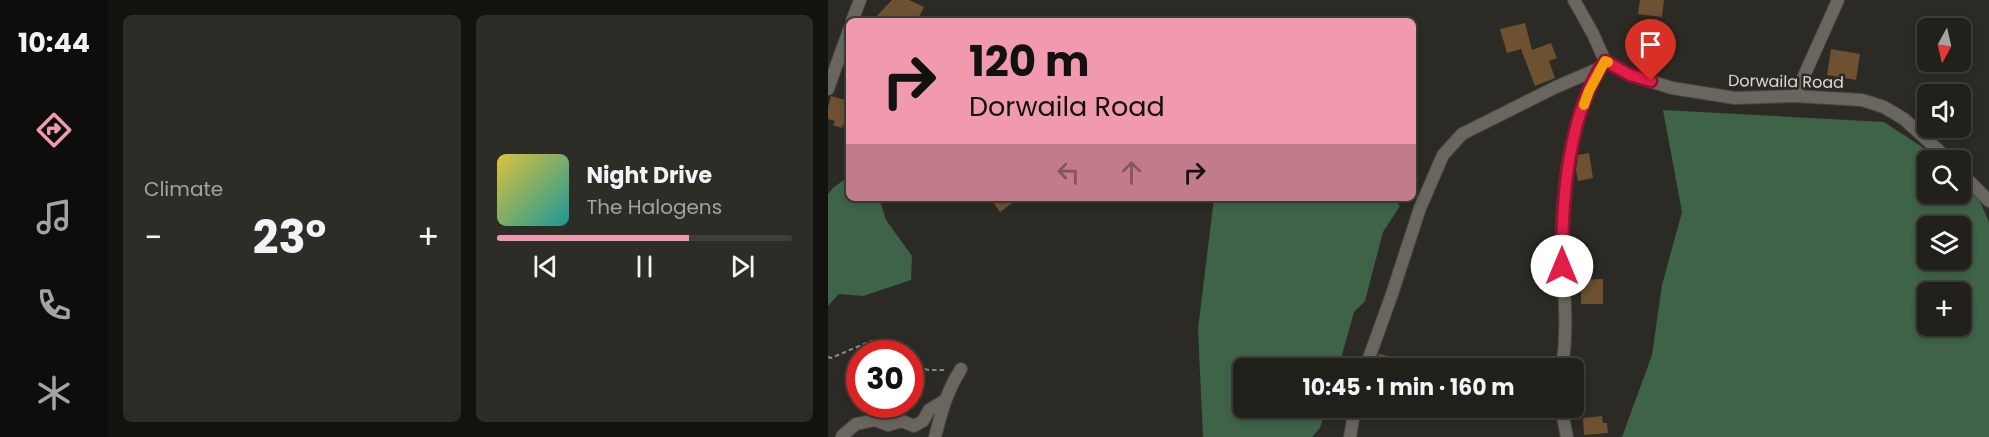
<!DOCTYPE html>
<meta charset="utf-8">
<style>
body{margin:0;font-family:Poppins,sans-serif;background:#2d2d28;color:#f1f3f6;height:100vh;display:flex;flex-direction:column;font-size:22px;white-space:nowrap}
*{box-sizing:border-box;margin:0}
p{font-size:20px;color:#a2a3a3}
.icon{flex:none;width:33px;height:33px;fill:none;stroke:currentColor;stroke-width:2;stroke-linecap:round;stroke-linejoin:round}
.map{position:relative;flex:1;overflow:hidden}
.side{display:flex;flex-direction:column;gap:15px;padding:15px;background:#12120f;width:720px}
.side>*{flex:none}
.guide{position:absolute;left:18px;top:18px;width:570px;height:183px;border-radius:9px;box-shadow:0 3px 9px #0003,0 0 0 2px #3e3e3a;background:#f29aad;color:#111;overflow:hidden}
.needle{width:39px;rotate:188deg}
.fabs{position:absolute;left:1089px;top:18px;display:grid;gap:12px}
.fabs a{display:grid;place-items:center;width:54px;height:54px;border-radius:9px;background:#21201b;box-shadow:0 3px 9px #0003,0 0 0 2px #3e3e3a;font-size:30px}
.speed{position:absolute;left:18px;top:340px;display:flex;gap:12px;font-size:30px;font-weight:700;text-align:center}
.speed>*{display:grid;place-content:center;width:78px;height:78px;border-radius:50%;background:#21201b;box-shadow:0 3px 9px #0003,0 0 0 2px #3e3e3a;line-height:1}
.speed .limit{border:9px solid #d22;background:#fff;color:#111}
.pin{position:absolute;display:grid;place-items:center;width:51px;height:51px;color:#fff;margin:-62px -26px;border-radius:50% 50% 50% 0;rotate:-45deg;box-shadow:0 0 6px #0007}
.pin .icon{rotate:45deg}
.me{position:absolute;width:66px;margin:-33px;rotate:0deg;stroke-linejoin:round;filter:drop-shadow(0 0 4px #0008)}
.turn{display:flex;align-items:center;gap:21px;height:126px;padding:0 24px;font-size:27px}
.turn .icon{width:78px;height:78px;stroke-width:2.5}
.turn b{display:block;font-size:42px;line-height:51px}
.lanes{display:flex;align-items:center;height:57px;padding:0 24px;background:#0003;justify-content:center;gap:30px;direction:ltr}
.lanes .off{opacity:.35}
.big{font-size:45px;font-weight:700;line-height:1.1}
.side .card{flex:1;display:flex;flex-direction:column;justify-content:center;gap:9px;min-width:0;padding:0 21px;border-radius:9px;background:#2d2d28}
.song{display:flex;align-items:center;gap:18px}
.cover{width:72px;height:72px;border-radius:9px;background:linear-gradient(135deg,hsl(50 70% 55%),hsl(180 70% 35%))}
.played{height:6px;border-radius:3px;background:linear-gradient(90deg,#f29aad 65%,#3e3e3a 65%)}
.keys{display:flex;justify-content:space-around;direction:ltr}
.heat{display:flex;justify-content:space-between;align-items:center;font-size:33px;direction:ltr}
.side .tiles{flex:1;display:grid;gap:15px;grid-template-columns:repeat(2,1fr)}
.trip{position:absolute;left:405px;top:358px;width:351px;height:60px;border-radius:9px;background:#21201b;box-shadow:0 3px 9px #0003,0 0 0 2px #3e3e3a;font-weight:700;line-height:60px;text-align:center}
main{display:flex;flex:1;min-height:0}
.dock{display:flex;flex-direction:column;width:108px;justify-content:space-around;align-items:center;background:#0d0d0b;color:#a2a3a3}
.dock .icon{width:42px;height:42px}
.dock .selected{color:#f29aad}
.dock b{font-size:27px;color:#f1f3f6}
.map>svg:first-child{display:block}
</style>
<main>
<nav class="dock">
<b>10:44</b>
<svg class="icon selected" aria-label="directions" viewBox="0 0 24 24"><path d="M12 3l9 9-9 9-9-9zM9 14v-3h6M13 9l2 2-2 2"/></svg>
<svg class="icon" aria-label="music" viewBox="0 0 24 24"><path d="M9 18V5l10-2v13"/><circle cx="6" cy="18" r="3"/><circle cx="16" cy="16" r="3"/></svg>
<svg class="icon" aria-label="phone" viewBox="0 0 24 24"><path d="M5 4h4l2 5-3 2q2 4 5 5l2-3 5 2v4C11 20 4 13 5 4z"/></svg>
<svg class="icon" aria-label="climate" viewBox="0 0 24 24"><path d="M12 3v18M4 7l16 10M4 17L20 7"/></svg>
</nav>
<section class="side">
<div class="tiles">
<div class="card"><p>Climate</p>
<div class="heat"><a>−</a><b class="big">23°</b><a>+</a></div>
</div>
<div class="card">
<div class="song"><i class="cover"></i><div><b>Night Drive</b><p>The Halogens</p></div></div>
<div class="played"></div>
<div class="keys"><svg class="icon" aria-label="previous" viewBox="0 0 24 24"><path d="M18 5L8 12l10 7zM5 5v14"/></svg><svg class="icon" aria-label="pause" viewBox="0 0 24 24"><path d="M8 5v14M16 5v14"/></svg><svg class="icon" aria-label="next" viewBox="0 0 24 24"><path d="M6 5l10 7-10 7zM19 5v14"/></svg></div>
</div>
</div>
</section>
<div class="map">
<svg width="1161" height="437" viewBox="0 0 1161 437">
<rect width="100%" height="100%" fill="#2c2a24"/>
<path fill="#3e6348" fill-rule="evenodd" d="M835,110L1056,122L1114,160H1100V194H1132L1133,172L1142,179L1161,222V437H794L824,355L834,285L854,212ZM1100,226H1132V260H1100ZM1100,292H1132V326H1100Z
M21,176V198H51L58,220L84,256L83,280L35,296L11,294L0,306V194L5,188Z
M386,198H566L572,206L555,232L537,301L526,312L510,369H416V408H498L492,428L484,437H375L370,329Z"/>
<path fill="#6d5130" d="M64,0H81L96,7L89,21H44Z
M812,0H836L834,17L810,14Z
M697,23L704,50L723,43L729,58L721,61L727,78L707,86L693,49L679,53L672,29Z
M1003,49L1032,54L1028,80L999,75Z
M3,96L21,101V127L15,125L14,128L5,125L7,121L0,119V107Z
M761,153L765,178L750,181L748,170L750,155Z
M162,198H191L172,212Z
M775,279V304H753V280Z
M551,354L566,357L564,369H546Z
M774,416L775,423H779L780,433L756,435L755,418Z"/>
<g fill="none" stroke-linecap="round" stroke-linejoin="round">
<g stroke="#484641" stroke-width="14">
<path id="minor" d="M746,0L765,34L777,61L802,75L844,88L907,98L967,96L1034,100L1056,107L1076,119L1121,160
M24,21L32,0
M0,89L21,30
M967,96L1010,0
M1132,172L1161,201
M537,369L564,294L592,208L615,155L634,134L728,87L772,68
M734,369C737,349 738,329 737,309C737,294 734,279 734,263C732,197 740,125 773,66
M733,408L739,437
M14,436L28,424L47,420L60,425L74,421L86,426L95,421L101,410L116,401
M107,437C114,410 118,393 133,369
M522,437L527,408"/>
</g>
<path stroke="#8c8b86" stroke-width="2" stroke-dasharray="4.5 3" stroke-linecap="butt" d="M0,357L3,358L43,341L61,354
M82,366L101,370H118"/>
<use href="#minor" stroke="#696660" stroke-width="12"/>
</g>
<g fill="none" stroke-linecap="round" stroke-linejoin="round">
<g stroke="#92132f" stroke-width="15">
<path id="route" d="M734,266C734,202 739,115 777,61L802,75L823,81"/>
</g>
<use href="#route" stroke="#e11d48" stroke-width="10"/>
<path stroke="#f59e0b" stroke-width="10" d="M756,105L761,91L777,61L780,62"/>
</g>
<g text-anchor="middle" stroke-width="5" stroke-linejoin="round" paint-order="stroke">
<g font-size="16" fill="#dbdad6" stroke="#2c2a24">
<text transform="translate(958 81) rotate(1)" y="6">Dorwaila Road</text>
</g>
</g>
</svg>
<div class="fabs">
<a><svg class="needle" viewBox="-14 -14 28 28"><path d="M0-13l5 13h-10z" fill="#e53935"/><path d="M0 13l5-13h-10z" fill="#a2a3a3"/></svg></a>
<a><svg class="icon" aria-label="sound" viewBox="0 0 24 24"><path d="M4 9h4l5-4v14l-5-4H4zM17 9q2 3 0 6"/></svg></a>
<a><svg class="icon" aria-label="search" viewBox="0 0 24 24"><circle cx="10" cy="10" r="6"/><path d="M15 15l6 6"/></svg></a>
<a><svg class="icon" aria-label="layers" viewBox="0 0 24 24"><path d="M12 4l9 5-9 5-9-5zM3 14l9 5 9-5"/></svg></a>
<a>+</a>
</div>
<div class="speed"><div class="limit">30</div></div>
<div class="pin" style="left:823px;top:81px;background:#d93025"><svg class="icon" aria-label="arrive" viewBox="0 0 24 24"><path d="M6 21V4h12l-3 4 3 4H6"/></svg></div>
<svg class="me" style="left:734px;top:266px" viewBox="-20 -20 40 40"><circle r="19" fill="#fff"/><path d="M0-13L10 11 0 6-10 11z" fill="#e11d48"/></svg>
<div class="trip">10:45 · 1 min · 160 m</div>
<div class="guide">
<div class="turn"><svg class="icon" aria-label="right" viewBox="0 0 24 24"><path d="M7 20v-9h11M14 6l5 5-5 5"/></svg><div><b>120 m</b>Dorwaila Road</div></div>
<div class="lanes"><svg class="icon off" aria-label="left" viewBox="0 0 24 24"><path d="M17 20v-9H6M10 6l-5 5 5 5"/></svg><svg class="icon off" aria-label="ahead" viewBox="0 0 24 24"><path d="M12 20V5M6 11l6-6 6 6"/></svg><svg class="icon" aria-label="right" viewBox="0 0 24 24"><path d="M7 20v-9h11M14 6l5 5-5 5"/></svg></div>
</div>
</div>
</main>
